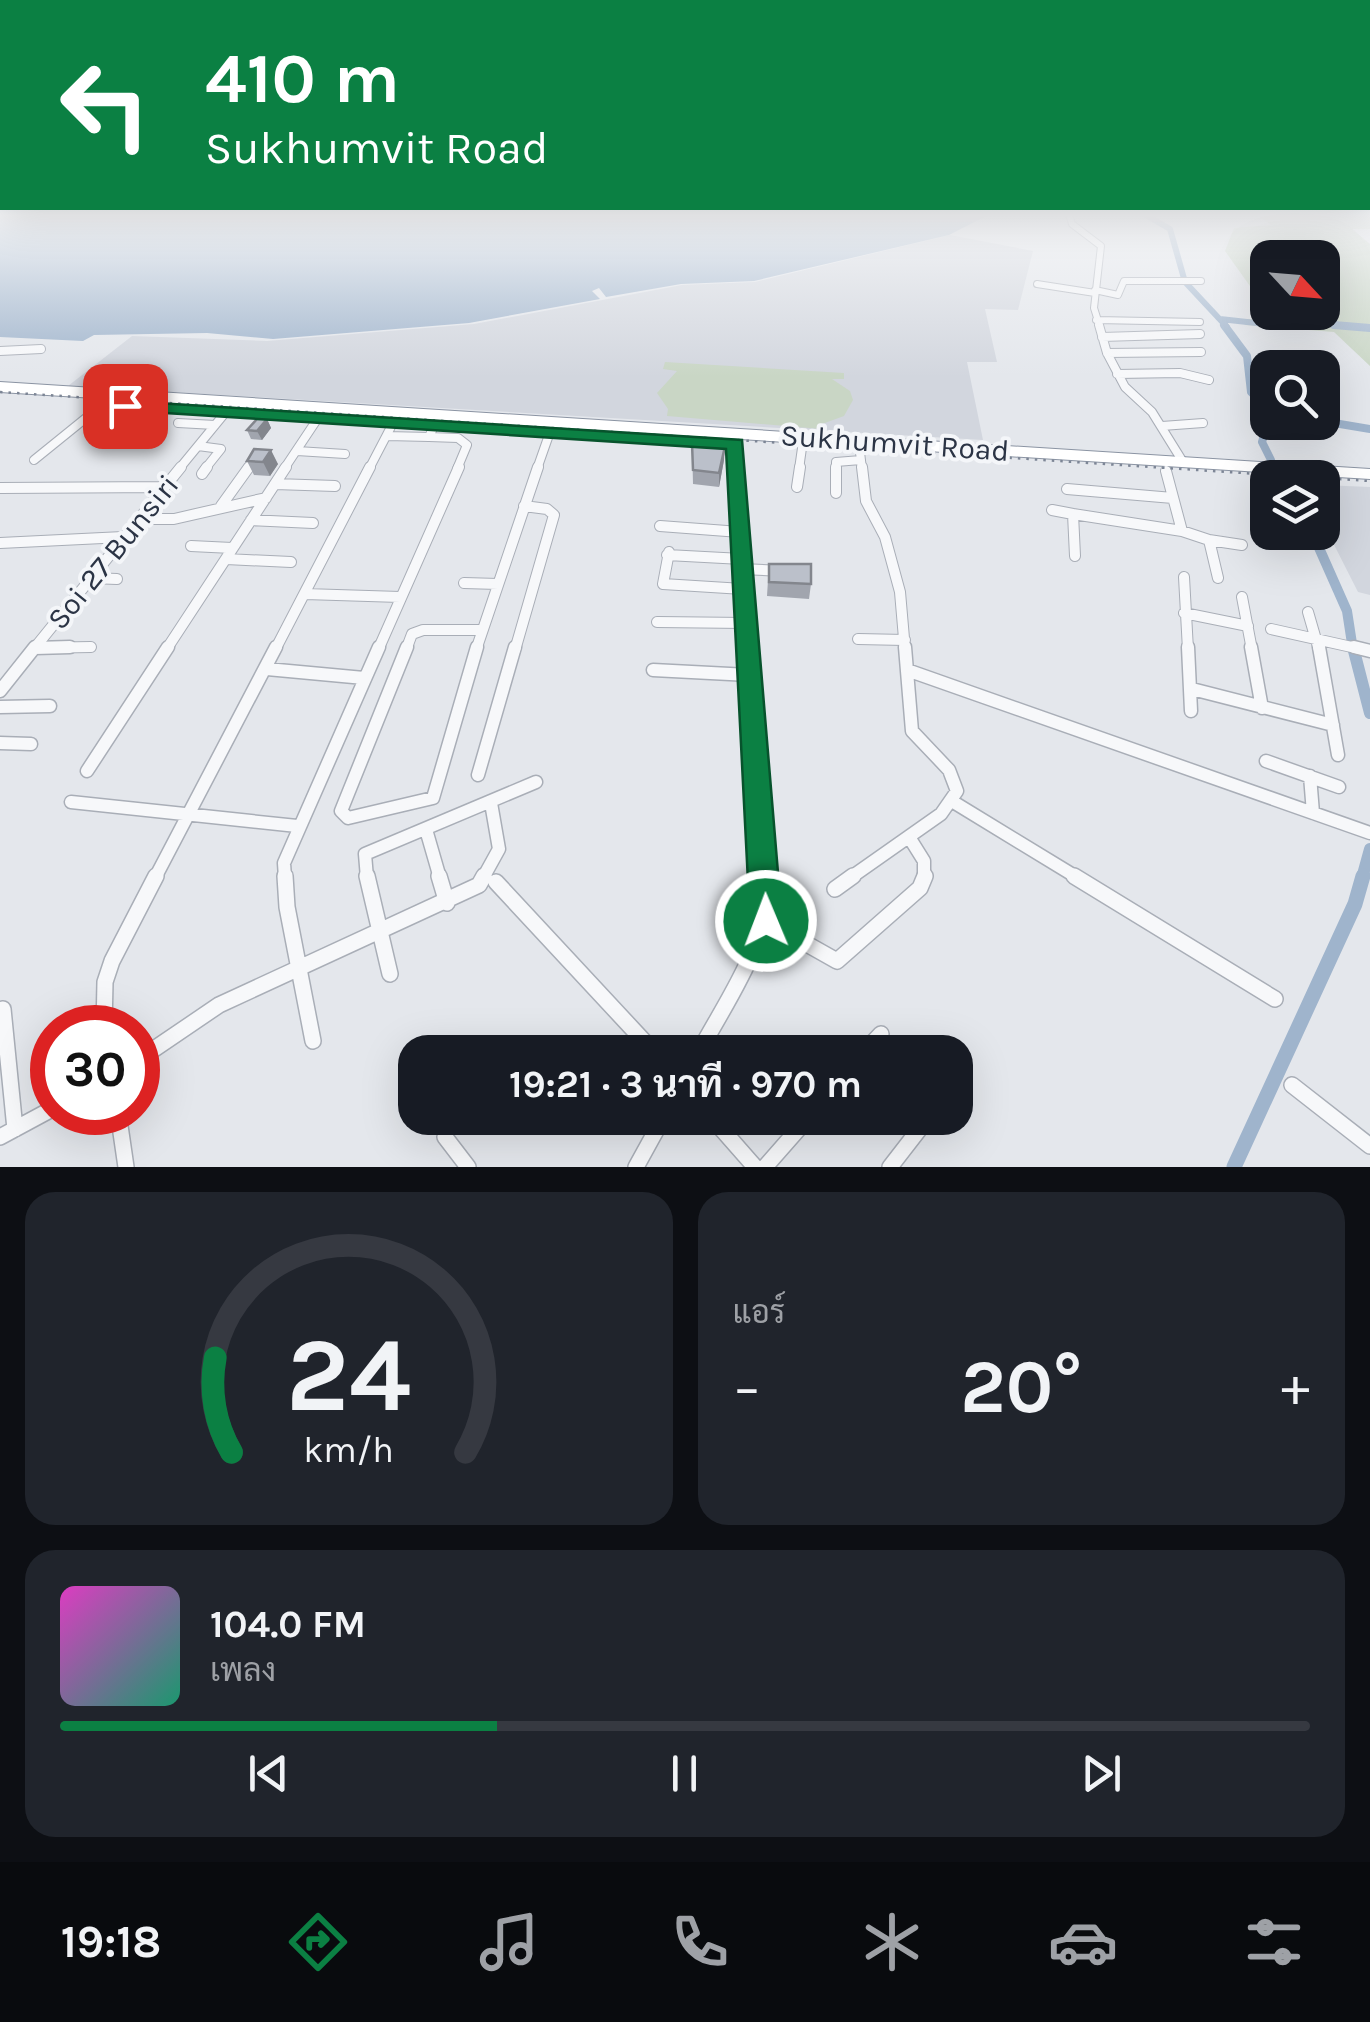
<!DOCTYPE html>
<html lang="th">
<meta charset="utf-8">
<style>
body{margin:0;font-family:Karla,Sarabun,sans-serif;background:#20242c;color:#f1f3f6;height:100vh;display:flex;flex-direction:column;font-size:38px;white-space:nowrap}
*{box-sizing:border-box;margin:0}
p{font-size:32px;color:#9ea1a6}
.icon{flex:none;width:55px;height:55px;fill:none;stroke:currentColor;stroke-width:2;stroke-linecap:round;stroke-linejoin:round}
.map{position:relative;height:1167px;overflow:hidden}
.panel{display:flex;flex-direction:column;gap:25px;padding:25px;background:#0d0f14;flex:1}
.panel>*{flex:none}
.hud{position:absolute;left:0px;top:0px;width:1370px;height:210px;box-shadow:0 10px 40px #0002;background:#0b8043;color:#fff;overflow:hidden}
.needle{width:65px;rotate:116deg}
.controls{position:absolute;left:1250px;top:240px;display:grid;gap:20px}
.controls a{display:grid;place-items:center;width:90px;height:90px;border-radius:20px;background:#171b24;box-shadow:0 10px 40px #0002;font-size:50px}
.speed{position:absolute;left:30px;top:1005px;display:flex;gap:20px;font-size:50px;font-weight:700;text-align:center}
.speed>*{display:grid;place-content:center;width:130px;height:130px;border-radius:50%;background:#171b24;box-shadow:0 10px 40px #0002;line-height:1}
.speed .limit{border:15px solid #d22;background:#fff;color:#111}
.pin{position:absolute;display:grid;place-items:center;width:85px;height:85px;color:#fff;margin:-42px;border-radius:20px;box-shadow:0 5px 15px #0006}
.me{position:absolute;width:110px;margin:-55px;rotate:359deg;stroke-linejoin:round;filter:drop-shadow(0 0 8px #0008)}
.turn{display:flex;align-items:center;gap:35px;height:210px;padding:0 40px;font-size:45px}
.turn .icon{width:130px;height:130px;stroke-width:2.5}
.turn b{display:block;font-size:70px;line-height:85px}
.big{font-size:75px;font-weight:700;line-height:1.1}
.panel .card{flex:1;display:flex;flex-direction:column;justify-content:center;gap:15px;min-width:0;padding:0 35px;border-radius:30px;background:#20242c}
.panel .dial{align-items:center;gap:0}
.dial svg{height:260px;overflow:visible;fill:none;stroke:#363941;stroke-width:7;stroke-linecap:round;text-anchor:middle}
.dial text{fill:#f1f3f6;stroke:none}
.song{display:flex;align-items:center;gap:30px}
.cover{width:120px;height:120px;border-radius:15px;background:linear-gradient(135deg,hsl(310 70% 55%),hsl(160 70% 35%))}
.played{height:10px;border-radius:5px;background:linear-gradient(90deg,#0b8043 35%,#363941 35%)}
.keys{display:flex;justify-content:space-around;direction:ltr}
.heat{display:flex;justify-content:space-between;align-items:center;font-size:55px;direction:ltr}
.panel .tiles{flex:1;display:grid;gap:25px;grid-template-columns:1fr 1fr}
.card:last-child{grid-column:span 2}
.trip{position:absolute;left:398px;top:1035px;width:575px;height:100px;border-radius:30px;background:#171b24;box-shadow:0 10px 40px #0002;font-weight:700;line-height:100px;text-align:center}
.tabs{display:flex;height:160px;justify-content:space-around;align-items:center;background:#090b0e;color:#9ea1a6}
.tabs .icon{width:70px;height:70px}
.tabs .selected{color:#0b8043}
.tabs b{font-size:45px;color:#f1f3f6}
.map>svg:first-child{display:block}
</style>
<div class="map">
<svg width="1370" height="1167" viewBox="0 0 1370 1167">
<rect width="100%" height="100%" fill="#e4e7ec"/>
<path fill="#d2d6de" d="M950,235L1033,251L1018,310L985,309L997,362H967L983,440L68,386L132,336L267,341L474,324L682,285L755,282Z
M1322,485L1370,487V595L1358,592L1323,523Z"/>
<path fill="#c9d6c5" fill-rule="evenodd" d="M1256,214H1370V229H1352L1370,244V366L1334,332L1245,325L1241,319H1263L1267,310L1225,251L1234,228L1271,225ZM1268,258H1322V312H1268Z
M665,362L844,373V379H832L850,391L853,400L844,416L822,424L821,429L667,416L668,409L657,393L677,371L663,369Z"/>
<path fill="#9fb4cc" d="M0,214H990L949,235L754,281L681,284L606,297L599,288L592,291L600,299L469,323L273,339L207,333L94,335L83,341L0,337Z"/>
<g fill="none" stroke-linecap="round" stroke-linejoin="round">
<path stroke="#9fb4cc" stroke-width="6" d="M1144,214L1170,229L1185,282L1227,327
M1220,319L1293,327L1317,323L1361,327"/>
<path stroke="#9fb4cc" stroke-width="8" d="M1224,325L1247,356L1251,392L1268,409
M1271,325H1307
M1334,325L1370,328
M1322,421L1370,429
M1268,422L1262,442L1271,460"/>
<path stroke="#9fb4cc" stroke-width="10" d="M1312,532L1347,611L1353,650"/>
<path stroke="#9fb4cc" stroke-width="12" d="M1353,647L1370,713
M1362,878L1370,849"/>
<path stroke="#9fb4cc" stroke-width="15" d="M1234,1167L1355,904L1363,876"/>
<g stroke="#a9aeb7" stroke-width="8">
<path id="street-far4" d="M1069,214L1072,224L1101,246L1094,308L1100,327
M1037,284L1095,293
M1095,290L1118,295L1124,281H1201
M1096,320L1200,322"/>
</g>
<g stroke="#a9aeb7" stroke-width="10">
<path id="street-far3" d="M1099,325L1107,353L1125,387L1152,412L1183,462
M1102,337L1200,334
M0,351L41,349
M1107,353L1201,352
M1117,374L1180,373L1209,380
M178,423L215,425
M434,426L429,437L458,438L467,445L457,469
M1162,426L1203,423
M387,436L429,437
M735,444L737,469
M198,446L221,449L205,469
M297,451L345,454
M860,452L862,469
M34,460L102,405
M179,469L225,413
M247,469L257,455
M284,469L318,418
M369,469L393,423
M537,469L550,432
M799,469L802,448
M836,469V462L861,460"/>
</g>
<g stroke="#a9aeb7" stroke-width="12">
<path id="street-far2" d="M737,467L750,650
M836,467V493
M862,467L866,501L885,537L900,592L905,650
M1166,471L1182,531L1209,540L1218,578
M202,474L207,467
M275,484L335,486
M797,487L800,467
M0,488L164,487
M1067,489L1173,498
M221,506L249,467
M1052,510L1073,514
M137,519H174L266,498
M251,520L313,523
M660,526L740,532
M1209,540L1242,545
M0,543L123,537
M191,546L232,548
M669,552L663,584L743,589
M667,555L742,559
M1075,556L1073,514L1182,531
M226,559L291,562
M742,569L782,571
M1184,577L1188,650
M91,578L117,579
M464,583L498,584
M305,594L400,597
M1242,597L1252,650
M1308,612L1319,650
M1184,613L1248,626
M657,622L745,623
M1271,629L1365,650
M858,639L905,640
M35,648L91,647
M33,650L181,467
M166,650L286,467
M275,650L370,467
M378,650L459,467
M406,650L412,634L423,630H482
M476,650L538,467
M515,650L554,515L547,509L524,506"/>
</g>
<g stroke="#a9aeb7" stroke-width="15">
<path id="street-far1" d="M407,647L341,811L348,818L433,798L477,647
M750,647L766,878
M1188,647L1191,711
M1251,647L1262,708
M1319,647L1338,755
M1354,647L1370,651
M35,648L70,647
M267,669L364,678
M653,670L749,675
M907,670L1370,833
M1192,689L1333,725
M0,691L35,647
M0,707L50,706
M0,743L31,744
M1266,761L1339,787
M87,771L168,647
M478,775L515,647
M1310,776L1313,813
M71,802L297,826
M955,803L1078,878
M427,833L440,878
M909,837L924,861V878
M155,878L276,647
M285,878L284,863L379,647
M367,878L365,854L536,782
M483,878L499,849L491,803
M850,878L941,814L957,791L949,770L912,731L905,647"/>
</g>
<g stroke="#a9aeb7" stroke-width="18">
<path id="street" d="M285,876L287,907L313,1041
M367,876L390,974
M439,876L447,903
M1074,876L1275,999
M496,882L654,1052
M835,889L853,876
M766,921L837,961L920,888L925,876
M3,1009L15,1129
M104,1028L105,982L112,961L156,876
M699,1052C729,996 771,941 766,876
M864,1052L881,1034
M138,1060L219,1005L479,885L484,876
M1292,1085L1370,1146
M118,1112L126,1167
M712,1118L755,1167
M0,1137L52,1109
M445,1137L468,1167
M636,1167L663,1118
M765,1167L808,1118
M890,1167L928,1118"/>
</g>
<g stroke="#8b94a3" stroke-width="2">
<path id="highway" d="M0,382L1370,469V479L0,392Z"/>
</g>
<use href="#street-far4" stroke="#f7f8fa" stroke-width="6"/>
<use href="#street-far3" stroke="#f7f8fa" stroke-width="8"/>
<use href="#street-far2" stroke="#f7f8fa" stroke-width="10"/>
<use href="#street-far1" stroke="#f7f8fa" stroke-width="12"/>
<use href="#street" stroke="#f7f8fa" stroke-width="15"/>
<use href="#highway" fill="#fff" fill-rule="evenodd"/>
<path stroke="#7d8696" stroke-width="2.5" stroke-dasharray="2.5 6" stroke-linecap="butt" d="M0,392L1320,478
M1322,478L1370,481"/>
</g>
<path fill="#a1a5ae" d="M267,419L271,428L262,440L251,439L247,430Z
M692,443L724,460L719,487L693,484Z
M254,449L278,464L270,476L254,475L247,461Z
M769,564L811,584L809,599L767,596Z"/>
<path fill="#83868d" d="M267,419L271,428L262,440L257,431Z
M725,446L724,460L719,487V473Z
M271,450L278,464L270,476L263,462Z"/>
<path fill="#bbc0ca" stroke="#83868d" stroke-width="2.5" d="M257,419H267L257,431L247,430Z
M692,443L725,446L719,473L693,470Z
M254,449L271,450L263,462L247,461Z
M769,564H811V584L769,582Z"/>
<linearGradient id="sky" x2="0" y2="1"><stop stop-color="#8bb4dd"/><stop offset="0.57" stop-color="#f3f4f6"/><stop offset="1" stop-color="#f3f4f6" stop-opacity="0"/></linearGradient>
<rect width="1370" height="377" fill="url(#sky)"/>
<path fill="#0b8043" stroke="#07532c" stroke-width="2.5" d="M125,401L742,440L782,921L778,933L766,937L755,933L750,921L726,449L119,410V403Z"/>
<g text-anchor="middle" stroke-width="8" stroke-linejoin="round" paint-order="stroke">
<g font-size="30" fill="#2b3445" stroke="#f4f6f9">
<text transform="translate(895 443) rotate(4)" y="10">Sukhumvit Road</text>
<text transform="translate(113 552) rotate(-51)" y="10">Soi 27 Bunsiri</text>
</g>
</g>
</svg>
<div class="controls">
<a><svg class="needle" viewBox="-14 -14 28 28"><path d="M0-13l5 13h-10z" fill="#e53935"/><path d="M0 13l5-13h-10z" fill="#9ea1a6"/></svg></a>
<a><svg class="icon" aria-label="search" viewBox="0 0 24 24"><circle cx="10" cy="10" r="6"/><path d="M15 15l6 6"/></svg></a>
<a><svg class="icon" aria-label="layers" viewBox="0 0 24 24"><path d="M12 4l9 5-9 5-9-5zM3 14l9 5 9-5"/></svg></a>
</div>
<div class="speed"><div class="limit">30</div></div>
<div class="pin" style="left:125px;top:406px;background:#d93025"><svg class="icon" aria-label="arrive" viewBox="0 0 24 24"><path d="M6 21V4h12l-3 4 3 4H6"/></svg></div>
<svg class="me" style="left:766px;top:921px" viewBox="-20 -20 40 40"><circle r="17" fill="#0b8043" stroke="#fff" stroke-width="3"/><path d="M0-11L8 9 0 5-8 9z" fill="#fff"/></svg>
<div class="trip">19:21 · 3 นาที · 970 m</div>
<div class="hud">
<div class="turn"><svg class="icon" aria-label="left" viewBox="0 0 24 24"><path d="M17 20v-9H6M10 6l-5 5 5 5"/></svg><div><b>410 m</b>Sukhumvit Road</div></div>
</div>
</div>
<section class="panel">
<div class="tiles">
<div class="card dial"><svg viewBox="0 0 100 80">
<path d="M14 69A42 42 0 1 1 86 69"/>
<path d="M14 69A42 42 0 0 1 9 40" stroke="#0b8043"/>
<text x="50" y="56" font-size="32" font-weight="700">24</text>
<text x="50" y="72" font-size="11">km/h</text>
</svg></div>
<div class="card"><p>แอร์</p>
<div class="heat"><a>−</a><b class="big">20°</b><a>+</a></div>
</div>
<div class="card">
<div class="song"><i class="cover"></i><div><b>104.0 FM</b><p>เพลง</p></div></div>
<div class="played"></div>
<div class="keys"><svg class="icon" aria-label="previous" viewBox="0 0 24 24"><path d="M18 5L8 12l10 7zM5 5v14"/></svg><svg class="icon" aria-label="pause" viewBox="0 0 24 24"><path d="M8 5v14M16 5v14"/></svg><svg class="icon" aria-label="next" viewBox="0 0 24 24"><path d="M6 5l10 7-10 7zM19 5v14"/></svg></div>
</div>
</div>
</section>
<nav class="tabs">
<b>19:18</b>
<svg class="icon selected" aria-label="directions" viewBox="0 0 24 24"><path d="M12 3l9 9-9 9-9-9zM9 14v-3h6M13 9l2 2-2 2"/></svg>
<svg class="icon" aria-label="music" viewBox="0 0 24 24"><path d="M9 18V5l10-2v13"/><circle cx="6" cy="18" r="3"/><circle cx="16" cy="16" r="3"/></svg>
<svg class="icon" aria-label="phone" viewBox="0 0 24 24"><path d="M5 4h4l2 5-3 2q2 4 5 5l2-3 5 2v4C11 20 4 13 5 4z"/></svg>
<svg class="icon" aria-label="climate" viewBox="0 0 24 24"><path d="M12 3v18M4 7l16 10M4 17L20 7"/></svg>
<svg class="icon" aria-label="car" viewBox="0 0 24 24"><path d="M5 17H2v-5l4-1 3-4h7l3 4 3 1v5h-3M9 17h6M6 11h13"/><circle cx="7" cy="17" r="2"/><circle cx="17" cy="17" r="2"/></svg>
<svg class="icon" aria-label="filters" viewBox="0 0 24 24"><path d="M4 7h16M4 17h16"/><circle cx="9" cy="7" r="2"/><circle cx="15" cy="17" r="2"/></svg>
</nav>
